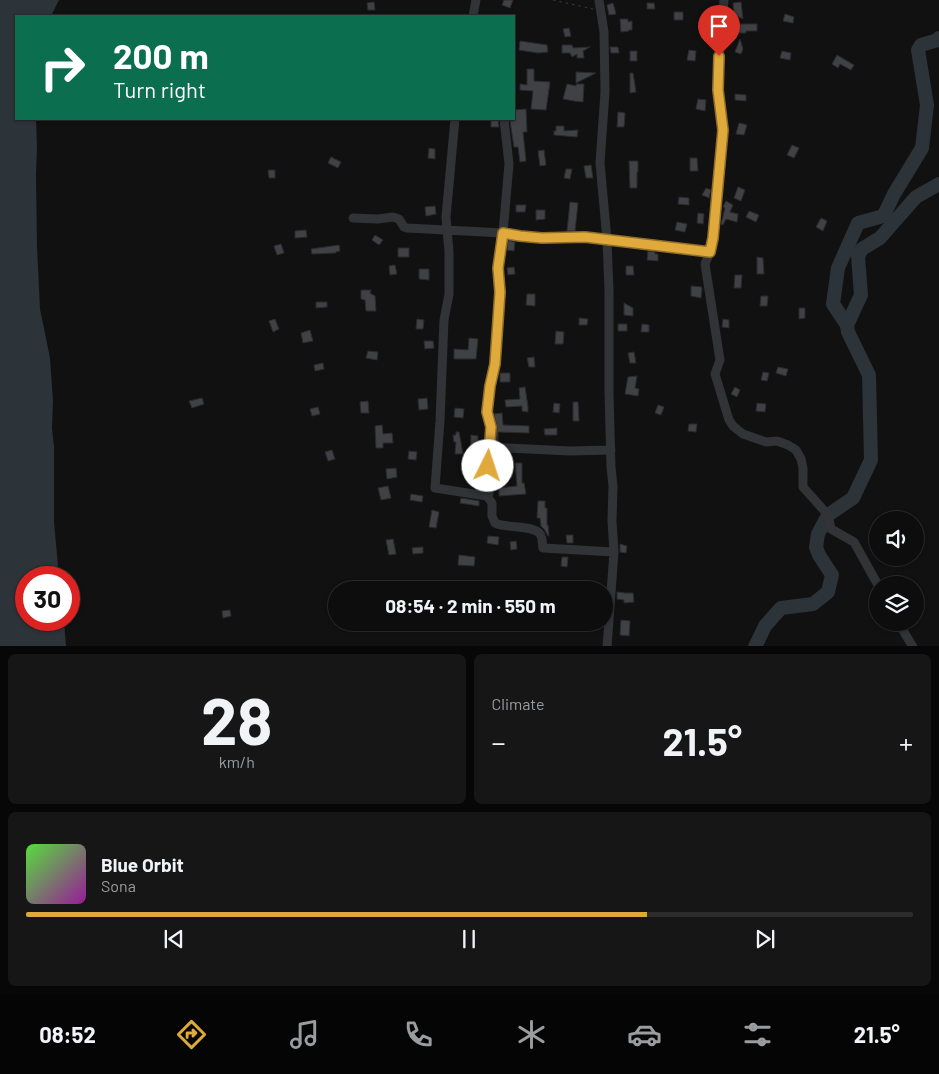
<!DOCTYPE html>
<meta charset="utf-8">
<style>
body{margin:0;font-family:Barlow,sans-serif;background:#161617;color:#f1f3f6;height:100vh;display:flex;flex-direction:column;font-size:19px;white-space:nowrap}
*{box-sizing:border-box;margin:0}
p{font-size:16px;color:#9a9c9e}
.icon{flex:none;width:28px;height:28px;fill:none;stroke:currentColor;stroke-width:2;stroke-linecap:round;stroke-linejoin:round}
.map{position:relative;height:646px;overflow:hidden}
.side{display:flex;flex-direction:column;gap:8px;padding:8px;background:#070708;flex:1}
.side>*{flex:none}
.hud{position:absolute;left:15px;top:15px;width:500px;height:105px;border-radius:0px;box-shadow:0 1px 4px #0004,0 0 0 1px #2d2d2e;background:#0b6e4f;color:#fff;overflow:hidden}
.controls{position:absolute;left:869px;top:511px;display:grid;gap:10px}
.controls a{display:grid;place-items:center;width:55px;height:55px;border-radius:50%;background:#0d0d0e;box-shadow:0 1px 4px #0004,0 0 0 1px #2d2d2e;font-size:25px}
.speed{position:absolute;left:15px;top:566px;display:flex;gap:10px;font-size:25px;font-weight:700;text-align:center}
.speed>*{display:grid;place-content:center;width:65px;height:65px;border-radius:50%;background:#0d0d0e;box-shadow:0 1px 4px #0004,0 0 0 1px #2d2d2e;line-height:1}
.speed .limit{border:8px solid #d22;background:#fff;color:#111}
.pin{position:absolute;display:grid;place-items:center;width:42px;height:42px;color:#fff;margin:-51px -21px;border-radius:50% 50% 50% 0;rotate:-45deg;box-shadow:0 0 5px #0007}
.pin .icon{rotate:45deg}
.me{position:absolute;width:55px;margin:-28px;rotate:4deg;stroke-linejoin:round;filter:drop-shadow(0 0 4px #0008)}
.turn{display:flex;align-items:center;gap:18px;height:105px;padding:0 15px;font-size:22px}
.turn .icon{width:65px;height:65px;stroke-width:2.5}
.turn b{display:block;font-size:35px;line-height:42px}
.big{font-size:38px;font-weight:700;line-height:1.1}
.side .card{flex:1;display:flex;flex-direction:column;justify-content:center;gap:8px;min-width:0;padding:0 18px;border-radius:8px;background:#161617}
.side .dial{align-items:center;gap:0}
.dial b{font-size:65px;line-height:1}
.song{display:flex;align-items:center;gap:15px}
.cover{width:60px;height:60px;border-radius:8px;background:linear-gradient(135deg,hsl(110 70% 55%),hsl(300 70% 35%))}
.played{height:5px;border-radius:2px;background:linear-gradient(90deg,#dfa93c 70%,#2d2d2e 70%)}
.keys{display:flex;justify-content:space-around;direction:ltr}
.heat{display:flex;justify-content:space-between;align-items:center;font-size:28px;direction:ltr}
.side .tiles{flex:1;display:grid;gap:8px;grid-template-columns:1fr 1fr}
.card:last-child{grid-column:span 2}
.trip{position:absolute;left:328px;top:581px;width:285px;height:50px;border-radius:25px;background:#0d0d0e;box-shadow:0 1px 4px #0004,0 0 0 1px #2d2d2e;font-weight:700;line-height:50px;text-align:center}
.menu{display:flex;height:80px;justify-content:space-around;align-items:center;background:#050506;color:#9a9c9e}
.menu .icon{width:35px;height:35px}
.menu .selected{color:#dfa93c}
.menu b{font-size:22px;color:#f1f3f6}
.map>svg:first-child{display:block}
</style>
<div class="map">
<svg width="939" height="647" viewBox="0 0 939 647">
<rect width="100%" height="100%" fill="#111112"/>
<path fill="#2c3339" d="M0,0H59L51,16H16V119H36L37,147L36,175L37,246L40,309L50,358L53,401L52,428L54,447V522L59,577L26,578V620H64L66,646H0Z"/>
<g fill="none" stroke-linecap="round" stroke-linejoin="round">
<path stroke="#2c3339" stroke-width="14" d="M847,325L833,304L838,268L858,223L880,217L884,215L894,194L922,148L927,105L918,50L921,45L938,40L939,38
M755,647L765,626L781,608L813,604L828,592L832,575L819,555L816,547L818,534L828,515L853,498L871,460L869,375L848,332L847,325L861,295L858,256L862,249L880,238L916,197L939,184"/>
</g>
<path fill="#404145" stroke="#2b2b2e" d="M504,0H513L510,8L502,5Z
M374,2L375,10H368L367,3Z
M741,2L743,19L734,15L733,3Z
M613,3L616,14L609,15L607,5Z
M647,3H654L655,9H647Z
M674,12H683V20H674Z
M785,14L794,17L793,23L783,21Z
M620,19H628V22L632,21V30H629V31L621,32Z
M707,19H716L715,27L707,26Z
M738,24H757V31H746V33H738Z
M569,28L571,36L565,37L563,29Z
M740,39L743,49L741,54L735,52Z
M520,41L547,45L548,52L538,53L519,50Z
M562,45H572L573,48L590,47L583,51L584,58H577V54L572,57L570,53H562Z
M610,47H618L619,53H611Z
M689,50L696,51L695,61L687,60Z
M630,51H637V61H630Z
M782,51L791,53L790,60L780,58Z
M837,55L854,65L851,70L840,64L838,68L832,64Z
M527,69H534V81L550,82L546,110L531,109L533,91L520,90V84L527,85Z
M576,72L596,73L576,83Z
M630,73H633L636,92L630,93Z
M567,84L576,86V84H584L583,102L574,101L563,99Z
M735,94L746,95V101L735,100Z
M698,99L706,100L705,111L696,109Z
M526,109L527,132H523L526,161L520,162L518,147H514L510,121H514V110Z
M618,112L625,113L624,127H617Z
M491,120H498L499,127H491Z
M739,123L747,125L744,135L736,134Z
M556,126H564V131L578,130L577,137L554,135V131H556Z
M792,145L799,148L794,158L787,155Z
M429,148L435,149V159L428,158Z
M544,150L546,165L540,166L538,151Z
M331,157L341,162L338,168L328,163Z
M690,158H697L698,171H690Z
M629,161H638V172H637V188H630Z
M591,165L593,178H586L584,166Z
M566,169H572L570,179L564,178Z
M268,170H275V178H269Z
M738,187L745,190L741,201L734,198Z
M706,188L711,190L709,198L702,195Z
M679,197L689,198V205L678,204Z
M726,201L733,205L730,212L738,214L737,222L726,219L723,225L721,224L725,208L723,207Z
M570,202L578,203L575,231H567Z
M516,205H526L525,212H516Z
M435,206L436,214L426,216L425,207Z
M536,210H545V219L536,220Z
M749,211L759,215L756,222L746,217Z
M698,213L704,214L703,224L697,223Z
M821,218L827,221L823,231L816,227Z
M677,222L687,224L685,232L675,230Z
M306,230L307,237L295,238V231Z
M375,235L383,240L379,245L372,240Z
M508,240L515,242L514,251L507,250Z
M281,244L284,253L277,255L274,246Z
M339,245L340,251L336,252V253L312,254L311,249Z
M398,248H409V257H398Z
M648,251L655,252V254H658V261L647,260Z
M757,257L763,258L764,274H757Z
M395,265L397,274L390,275L389,266Z
M626,266H633L634,275H626Z
M514,267L515,274L508,275L507,268Z
M419,269H429V280L419,279Z
M735,275H742L741,288H734Z
M691,286L702,287L701,298L691,296Z
M361,290H371L370,293L375,296L376,311H366L365,300L361,299Z
M527,294H535V306L526,305Z
M761,296H768L767,306H760Z
M316,302H327V307L316,308Z
M624,303L633,308V316L624,315Z
M799,308H805V318L799,319Z
M579,318L588,319L587,325H579Z
M275,319L279,329L273,332L269,321Z
M417,319L424,320L423,329H416Z
M723,319L729,320V328L722,327Z
M618,324H627V331H618Z
M642,324L649,325V332H641Z
M310,330L313,341L303,343L301,333Z
M556,331L564,332L563,344H555Z
M469,338L478,339L476,359H454V349L468,350Z
M424,341H433L434,348L425,349Z
M368,351L378,352L377,360L366,358Z
M634,352L636,363H630L628,353Z
M534,357L535,367H529L527,358Z
M323,363L324,369L315,371L314,365Z
M778,367L788,369L786,376L776,373Z
M763,372L769,373L767,381L761,380Z
M500,373H510V382H500Z
M637,376L635,388L639,389L638,396L625,394L628,377Z
M525,387L528,407V412L522,411V406L506,407L505,400L520,399L519,388Z
M735,387L740,390L737,397L731,394Z
M202,398L204,404L192,408L189,401Z
M427,398L428,409L419,410L418,399Z
M368,401L369,413H361L360,402Z
M573,402H578L579,421H573Z
M554,403L560,404L559,413L553,412Z
M757,403L766,404L765,412L756,411Z
M658,405L664,407L661,415L655,413Z
M318,407L320,414L312,416L310,409Z
M455,408L464,409L463,418L454,417Z
M502,413L503,425L529,426V433L498,432V441H496L497,427L494,414Z
M689,424H697L696,432L688,431Z
M382,425L383,434L392,433L393,443H383V448H376L375,426Z
M557,428V435H545L544,429Z
M456,432H459L463,454H455L456,442H454L453,435H456Z
M471,435L478,436V446L471,464H470Z
M332,450L335,459L328,461L325,452Z
M409,451L417,452L416,460L408,459Z
M515,463H522V483H524L526,494L499,496V488L517,486Z
M396,468L397,477L387,479L386,469Z
M388,486L391,498L381,500L378,488Z
M411,494L423,496L422,502L410,500Z
M461,498L479,501V506L460,503Z
M538,501H545V508H547V525H548L549,536H548L544,529L541,526L540,518H537Z
M432,510L439,512L436,528L429,527Z
M566,535H573V543H567Z
M488,536L499,537L498,545L487,543Z
M393,539L396,554L389,555L386,540Z
M516,541L517,549L511,550L510,542Z
M620,544L627,546L626,553L620,552Z
M423,547V553L413,554L412,548Z
M459,555L475,557L474,566L458,565Z
M562,557H568L567,567L561,566Z
M617,592L625,593H633L634,602L624,603V600L617,599Z
M230,610L231,616L223,618L222,611Z
M621,620L630,621L629,636L620,635Z"/>
<g fill="none" stroke-linecap="round" stroke-linejoin="round">
<path stroke="#383a3e" stroke-width="1" stroke-dasharray="2.5 4" stroke-linecap="butt" d="M553,0L593,9"/>
<path stroke="#323337" stroke-width="9" d="M599,0L604,32L605,92L600,163L607,240L609,291V393L611,467L613,486L612,521L614,552L607,647
M724,0L718,71L720,106L723,130L713,238L710,252L705,264L720,360L715,374L729,420L733,426L743,434L766,442L777,441L788,445L796,450L801,459L803,468V487L828,515L831,529L854,542L878,585
M473,16L476,0
M455,119L446,217L449,252V294L444,320L440,421L435,488L487,496L492,503V516L495,523C506,529 538,524 541,536C543,540 542,544 543,548L614,552
M353,218L378,219L393,217L399,219L404,227L407,228L503,233L520,236L542,238L585,237L710,252
M489,447L570,451L611,450
M487,496L489,494V485L488,466L491,427L487,412L490,386L495,364L500,292L498,268L503,233L509,164L504,119
M898,622L913,647"/>
</g>
<g fill="none" stroke-linecap="round" stroke-linejoin="round">
<g stroke="#916e27" stroke-width="12">
<path id="route" d="M488,466L491,427L487,412L490,386L495,364L500,292L498,268L503,233L520,236L542,238L585,237L710,252L713,238L723,130L718,90L719,56"/>
</g>
<use href="#route" stroke="#dfa93c" stroke-width="9"/>
</g>
</svg>
<div class="controls">
<a><svg class="icon" aria-label="sound" viewBox="0 0 24 24"><path d="M4 9h4l5-4v14l-5-4H4zM17 9q2 3 0 6"/></svg></a>
<a><svg class="icon" aria-label="layers" viewBox="0 0 24 24"><path d="M12 4l9 5-9 5-9-5zM3 14l9 5 9-5"/></svg></a>
</div>
<div class="speed"><div class="limit">30</div></div>
<div class="pin" style="left:719px;top:56px;background:#d93025"><svg class="icon" aria-label="arrive" viewBox="0 0 24 24"><path d="M6 21V4h12l-3 4 3 4H6"/></svg></div>
<svg class="me" style="left:488px;top:466px" viewBox="-20 -20 40 40"><circle r="19" fill="#fff"/><path d="M0-13L10 11 0 6-10 11z" fill="#dfa93c"/></svg>
<div class="trip">08:54 · 2 min · 550 m</div>
<div class="hud">
<div class="turn"><svg class="icon" aria-label="right" viewBox="0 0 24 24"><path d="M7 20v-9h11M14 6l5 5-5 5"/></svg><div><b>200 m</b>Turn right</div></div>
</div>
</div>
<section class="side">
<div class="tiles">
<div class="card dial"><b>28</b><p>km/h</p></div>
<div class="card"><p>Climate</p>
<div class="heat"><a>−</a><b class="big">21.5°</b><a>+</a></div>
</div>
<div class="card">
<div class="song"><i class="cover"></i><div><b>Blue Orbit</b><p>Sona</p></div></div>
<div class="played"></div>
<div class="keys"><svg class="icon" aria-label="previous" viewBox="0 0 24 24"><path d="M18 5L8 12l10 7zM5 5v14"/></svg><svg class="icon" aria-label="pause" viewBox="0 0 24 24"><path d="M8 5v14M16 5v14"/></svg><svg class="icon" aria-label="next" viewBox="0 0 24 24"><path d="M6 5l10 7-10 7zM19 5v14"/></svg></div>
</div>
</div>
</section>
<nav class="menu">
<b>08:52</b>
<svg class="icon selected" aria-label="directions" viewBox="0 0 24 24"><path d="M12 3l9 9-9 9-9-9zM9 14v-3h6M13 9l2 2-2 2"/></svg>
<svg class="icon" aria-label="music" viewBox="0 0 24 24"><path d="M9 18V5l10-2v13"/><circle cx="6" cy="18" r="3"/><circle cx="16" cy="16" r="3"/></svg>
<svg class="icon" aria-label="phone" viewBox="0 0 24 24"><path d="M5 4h4l2 5-3 2q2 4 5 5l2-3 5 2v4C11 20 4 13 5 4z"/></svg>
<svg class="icon" aria-label="climate" viewBox="0 0 24 24"><path d="M12 3v18M4 7l16 10M4 17L20 7"/></svg>
<svg class="icon" aria-label="car" viewBox="0 0 24 24"><path d="M5 17H2v-5l4-1 3-4h7l3 4 3 1v5h-3M9 17h6M6 11h13"/><circle cx="7" cy="17" r="2"/><circle cx="17" cy="17" r="2"/></svg>
<svg class="icon" aria-label="filters" viewBox="0 0 24 24"><path d="M4 7h16M4 17h16"/><circle cx="9" cy="7" r="2"/><circle cx="15" cy="17" r="2"/></svg>
<b>21.5°</b>
</nav>
